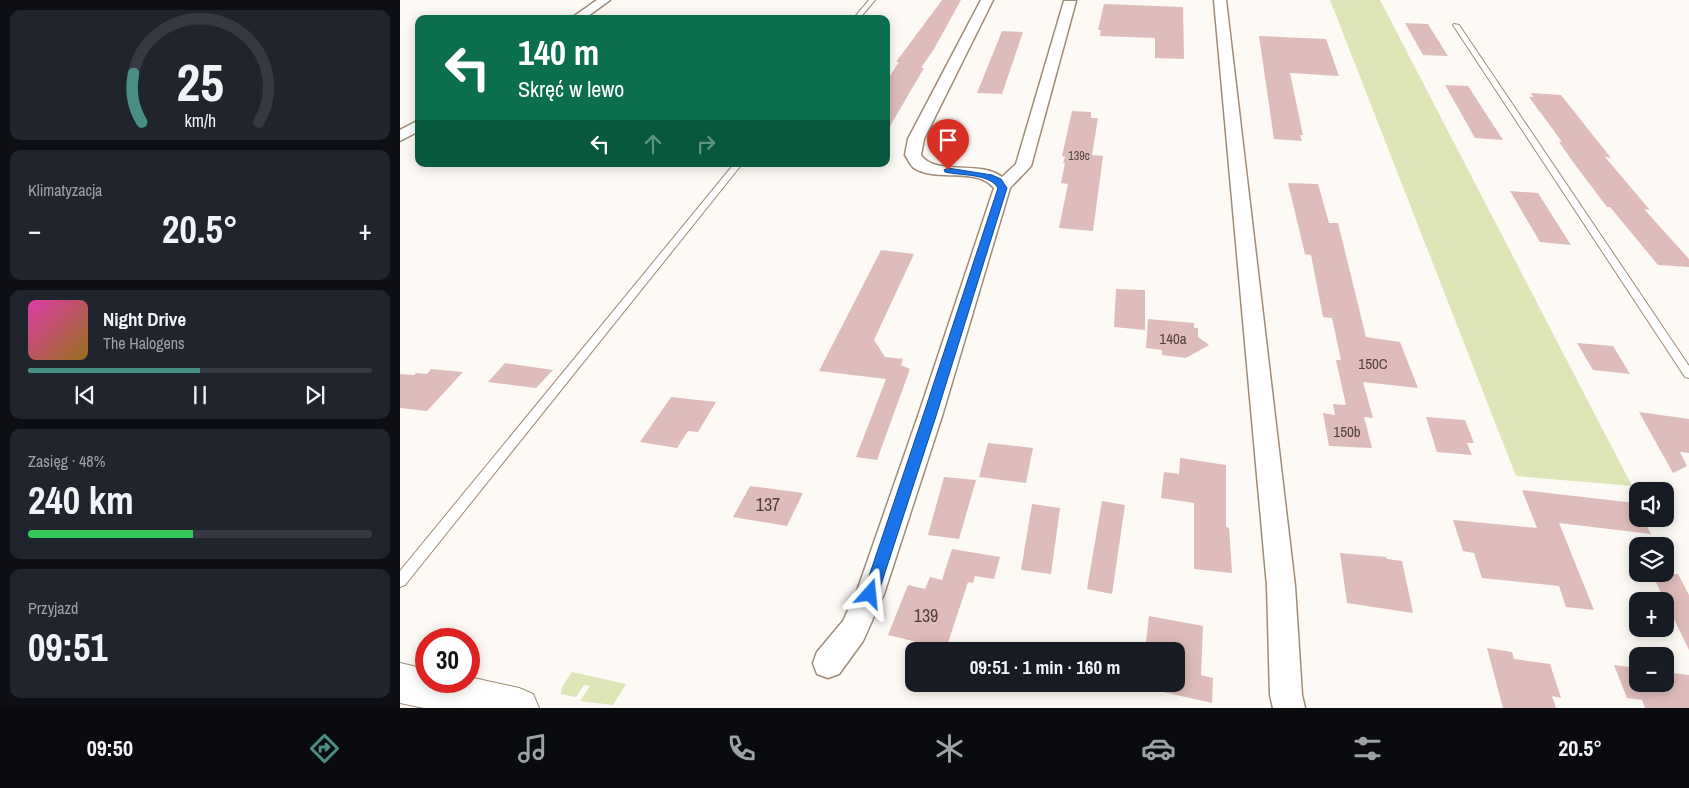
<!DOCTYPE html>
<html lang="pl">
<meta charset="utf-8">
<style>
body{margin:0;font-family:"Archivo Narrow",sans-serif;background:#20242c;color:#f1f3f6;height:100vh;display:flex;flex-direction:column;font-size:19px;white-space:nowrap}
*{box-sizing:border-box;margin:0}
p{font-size:16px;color:#9ea1a6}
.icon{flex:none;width:28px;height:28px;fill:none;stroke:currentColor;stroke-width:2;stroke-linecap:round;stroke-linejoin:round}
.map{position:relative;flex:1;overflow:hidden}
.sheet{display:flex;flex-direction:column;gap:10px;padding:10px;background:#0d0f14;width:400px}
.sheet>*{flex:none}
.hud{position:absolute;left:15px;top:15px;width:475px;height:152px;border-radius:10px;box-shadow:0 2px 12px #0003;background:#0b6e4f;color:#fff;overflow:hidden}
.controls{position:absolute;left:1229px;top:482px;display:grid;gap:10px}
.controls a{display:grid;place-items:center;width:45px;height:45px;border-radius:10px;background:#171b24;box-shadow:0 2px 12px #0003;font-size:25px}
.speed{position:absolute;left:15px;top:628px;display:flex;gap:10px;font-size:25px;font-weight:700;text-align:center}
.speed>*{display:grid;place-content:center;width:65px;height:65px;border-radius:50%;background:#171b24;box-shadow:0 2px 12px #0003;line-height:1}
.speed .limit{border:8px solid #d22;background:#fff;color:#111}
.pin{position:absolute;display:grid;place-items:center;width:42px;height:42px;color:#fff;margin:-51px -21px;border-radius:50% 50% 50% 0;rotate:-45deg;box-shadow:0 0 5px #0007}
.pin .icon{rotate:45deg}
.me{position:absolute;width:55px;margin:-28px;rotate:18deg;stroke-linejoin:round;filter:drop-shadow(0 0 4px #0008)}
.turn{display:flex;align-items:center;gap:18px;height:105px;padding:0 20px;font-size:22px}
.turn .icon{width:65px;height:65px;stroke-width:2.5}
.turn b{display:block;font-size:35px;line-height:42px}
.lanes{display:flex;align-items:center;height:48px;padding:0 20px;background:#0003;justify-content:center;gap:25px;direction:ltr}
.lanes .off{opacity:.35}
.big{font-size:38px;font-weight:800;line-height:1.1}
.sheet .card{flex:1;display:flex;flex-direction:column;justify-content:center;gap:8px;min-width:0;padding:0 18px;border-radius:10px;background:#20242c}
.sheet .dial{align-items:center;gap:0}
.dial svg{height:130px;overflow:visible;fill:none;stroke:#363941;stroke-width:7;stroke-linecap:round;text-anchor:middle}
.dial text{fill:#f1f3f6;stroke:none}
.song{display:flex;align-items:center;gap:15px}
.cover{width:60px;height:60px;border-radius:8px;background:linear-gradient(135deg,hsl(320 70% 55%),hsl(40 70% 35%))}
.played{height:5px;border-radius:2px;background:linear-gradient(90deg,#498e85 50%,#363941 50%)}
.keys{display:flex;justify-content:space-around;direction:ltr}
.heat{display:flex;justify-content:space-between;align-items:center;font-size:28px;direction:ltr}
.charge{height:8px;border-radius:4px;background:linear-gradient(90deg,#34c759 48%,#363941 0)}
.trip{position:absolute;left:505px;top:642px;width:280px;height:50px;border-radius:10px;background:#171b24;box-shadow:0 2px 12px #0003;font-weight:800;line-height:50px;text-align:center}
.menu{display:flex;height:80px;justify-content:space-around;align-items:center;background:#090b0e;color:#9ea1a6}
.menu .icon{width:35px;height:35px}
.menu .on{color:#498e85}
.menu b{font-size:22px;color:#f1f3f6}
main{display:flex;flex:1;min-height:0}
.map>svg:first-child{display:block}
</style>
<main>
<section class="sheet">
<div class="card dial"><svg viewBox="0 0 100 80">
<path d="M14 69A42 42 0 1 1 86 69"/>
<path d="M14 69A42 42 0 0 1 9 39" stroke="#498e85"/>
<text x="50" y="56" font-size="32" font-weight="700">25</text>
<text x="50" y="72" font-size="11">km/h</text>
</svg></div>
<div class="card"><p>Klimatyzacja</p>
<div class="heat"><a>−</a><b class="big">20.5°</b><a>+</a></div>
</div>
<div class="card">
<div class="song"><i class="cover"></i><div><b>Night Drive</b><p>The Halogens</p></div></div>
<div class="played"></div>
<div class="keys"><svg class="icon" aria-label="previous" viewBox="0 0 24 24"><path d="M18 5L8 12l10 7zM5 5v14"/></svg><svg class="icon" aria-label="pause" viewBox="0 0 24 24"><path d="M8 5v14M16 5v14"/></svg><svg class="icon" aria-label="next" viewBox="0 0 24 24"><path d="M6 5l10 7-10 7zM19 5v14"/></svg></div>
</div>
<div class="card"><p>Zasięg · 48%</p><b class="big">240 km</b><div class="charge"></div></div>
<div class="card"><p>Przyjazd</p><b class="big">09:51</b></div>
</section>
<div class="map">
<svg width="1289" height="708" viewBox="0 0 1289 708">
<rect width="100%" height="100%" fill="#fdf9f4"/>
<path fill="#dee5b7" d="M930,0H980L1232,486L1116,476Z
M172,672L226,684L213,705L180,701L190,686L184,685L176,697L161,694L162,687Z"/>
<path fill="#debcbb" d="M542,0H561L534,49L521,68H524L486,133V82L499,62H496Z
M704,4L783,7L784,59L755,58V38L700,36L701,30H698Z
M1005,23L1028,24L1048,56L1023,55Z
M602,31L623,32L602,94L577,93Z
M859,36L926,39L939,76L890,73L903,135H900L902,141L874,139Z
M1045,85L1068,86L1103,140L1075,138Z
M1131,93L1161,95L1211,158L1205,157L1250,210L1244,209L1289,259V267L1258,265L1210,207H1207L1176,166L1159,142H1162L1129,97H1133Z
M672,111L691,112V118H698L692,155L703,156L693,231L659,228L668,184L661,183L665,163H663L665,157L662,156Z
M888,183L918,184L929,223H938L966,337L1000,342L1018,388L963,382L973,418L964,417L972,448L929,446L923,413L935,415L933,404L946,405L936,360H941L932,318L923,317L911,255L905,254Z
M1110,191L1138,193L1171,245L1140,242Z
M481,250L514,254L474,340L485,357L503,359L501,365L510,369L477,460L456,457L486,379L419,371Z
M716,289L745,290V330L714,327Z
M748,319L794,323V328H798V337L809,345L786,358L762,355V350L746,348Z
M1177,343L1213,346L1230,374L1193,370Z
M105,363L153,370L136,388L88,382Z
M31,369L63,372L27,411L0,408V374L14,375L16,373L27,374Z
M271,397L316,402L298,432L288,431L277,448L240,442Z
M1239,412L1289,419V453L1280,452L1287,466L1273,473Z
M1026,417L1065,420L1074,443H1067L1072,455L1037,452Z
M588,443L633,448L626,483L579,477Z
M780,458L826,465V527L829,528L832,573L794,569V503L761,498L764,472L779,474Z
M544,477L576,480L559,539L528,535Z
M350,486L403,493L387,526L333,517Z
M1122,490L1235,503L1238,508V519H1243L1251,534L1159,523L1194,610L1166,607L1159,586L1082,578L1074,553L1063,551L1053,520L1137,528Z
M702,501L725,505L712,594L687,589Z
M632,504L660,508L651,574L621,570Z
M552,549L600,557L594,579L575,576L573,583L568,582L546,649L488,635L508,585L525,589L530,577L542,580Z
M940,553L986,557L987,559L1002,561L1013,613L947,603Z
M1252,574H1278L1289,595V650Z
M749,616L803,626L801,675L813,678L812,703L741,687L742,684H776V651H745Z
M1087,648L1112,652L1114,659L1150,664L1161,698L1152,696L1156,708H1103Z
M1214,665L1238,668V684H1265V672L1289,675V708H1245L1242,700L1227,698Z"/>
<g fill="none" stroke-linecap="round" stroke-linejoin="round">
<g stroke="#a08b77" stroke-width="2">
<path id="service" d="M469,0H475L459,19H453Z
M1054,24L1059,25L1289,366V378L1285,377L1053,25Z
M334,164H342L5,585L0,587V571Z"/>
</g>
<g stroke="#a08b77" stroke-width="3">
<path id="minor" d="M197,0H210L184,19H170Z
M581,0H593L524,139L521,155C534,176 581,160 602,177L616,164L664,1H676L631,166L610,188L542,416L484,594L463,641L439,674L428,678L417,674L413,663L417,652L443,621L457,591L518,416L594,188C576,166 537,183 514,168C510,165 508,159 505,155L508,139Z
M814,0H826L895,586L902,695L905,708H873L870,695L867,586Z
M19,120V131L0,141V130Z"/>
</g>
<g stroke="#a08b77" stroke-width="2">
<path id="trunk" d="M0,663L26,669V681H69V677L119,688L133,694L139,708H24L0,703Z"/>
</g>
<use href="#service" fill="#fff" fill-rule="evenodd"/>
<use href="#minor" fill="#fff" fill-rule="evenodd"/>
<use href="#trunk" fill="#fff" fill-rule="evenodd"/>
</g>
<path fill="#1a73e8" stroke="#114b97" d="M548,168L592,175L601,179L607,188L536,416L478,594L475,599L470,601L465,599L463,594L523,416L598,188C589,173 561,176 545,172L544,170Z"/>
<g text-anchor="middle" stroke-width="4.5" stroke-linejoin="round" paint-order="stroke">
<g font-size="12" fill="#51423c">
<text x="679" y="160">139c</text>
</g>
<g font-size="15" fill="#51423c">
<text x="773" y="344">140a</text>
<text x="973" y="369">150C</text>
<text x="947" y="437">150b</text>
</g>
<g font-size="18" fill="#51423c">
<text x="368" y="511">137</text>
<text x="526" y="622">139</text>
</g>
</g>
</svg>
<div class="controls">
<a><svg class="icon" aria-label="sound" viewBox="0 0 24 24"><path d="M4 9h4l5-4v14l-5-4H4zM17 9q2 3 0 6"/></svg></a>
<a><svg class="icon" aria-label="layers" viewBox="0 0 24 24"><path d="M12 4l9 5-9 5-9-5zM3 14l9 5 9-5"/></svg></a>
<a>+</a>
<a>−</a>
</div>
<div class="speed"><div class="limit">30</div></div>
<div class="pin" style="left:548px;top:170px;background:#d93025"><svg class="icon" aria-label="arrive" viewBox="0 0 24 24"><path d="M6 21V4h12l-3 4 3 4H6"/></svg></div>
<svg class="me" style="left:470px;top:594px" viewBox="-20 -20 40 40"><path d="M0-17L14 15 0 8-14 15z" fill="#1a73e8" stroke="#fff" stroke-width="4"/></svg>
<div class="trip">09:51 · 1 min · 160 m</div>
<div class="hud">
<div class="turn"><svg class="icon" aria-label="left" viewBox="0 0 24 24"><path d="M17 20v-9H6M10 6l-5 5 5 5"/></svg><div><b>140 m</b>Skręć w lewo</div></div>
<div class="lanes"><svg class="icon" aria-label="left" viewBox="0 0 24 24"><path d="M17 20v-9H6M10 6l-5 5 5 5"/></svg><svg class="icon off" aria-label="ahead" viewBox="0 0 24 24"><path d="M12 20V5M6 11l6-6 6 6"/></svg><svg class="icon off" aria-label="right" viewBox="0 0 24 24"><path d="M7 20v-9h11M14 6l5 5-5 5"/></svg></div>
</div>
</div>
</main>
<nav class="menu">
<b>09:50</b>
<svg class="icon on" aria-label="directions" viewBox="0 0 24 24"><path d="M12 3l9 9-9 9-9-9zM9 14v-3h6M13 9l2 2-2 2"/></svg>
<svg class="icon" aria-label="music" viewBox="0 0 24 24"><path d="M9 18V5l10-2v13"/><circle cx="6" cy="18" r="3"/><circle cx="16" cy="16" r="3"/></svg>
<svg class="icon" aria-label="phone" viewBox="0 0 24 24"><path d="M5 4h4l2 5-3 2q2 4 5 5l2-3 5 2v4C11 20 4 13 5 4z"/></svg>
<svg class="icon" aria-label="climate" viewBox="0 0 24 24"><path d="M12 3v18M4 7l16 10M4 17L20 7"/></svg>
<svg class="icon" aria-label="car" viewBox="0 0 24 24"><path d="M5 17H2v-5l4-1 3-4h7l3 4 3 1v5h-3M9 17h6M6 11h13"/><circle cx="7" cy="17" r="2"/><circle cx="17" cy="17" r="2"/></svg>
<svg class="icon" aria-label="filters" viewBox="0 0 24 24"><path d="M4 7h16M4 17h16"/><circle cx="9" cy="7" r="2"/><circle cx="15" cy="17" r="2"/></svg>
<b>20.5°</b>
</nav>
